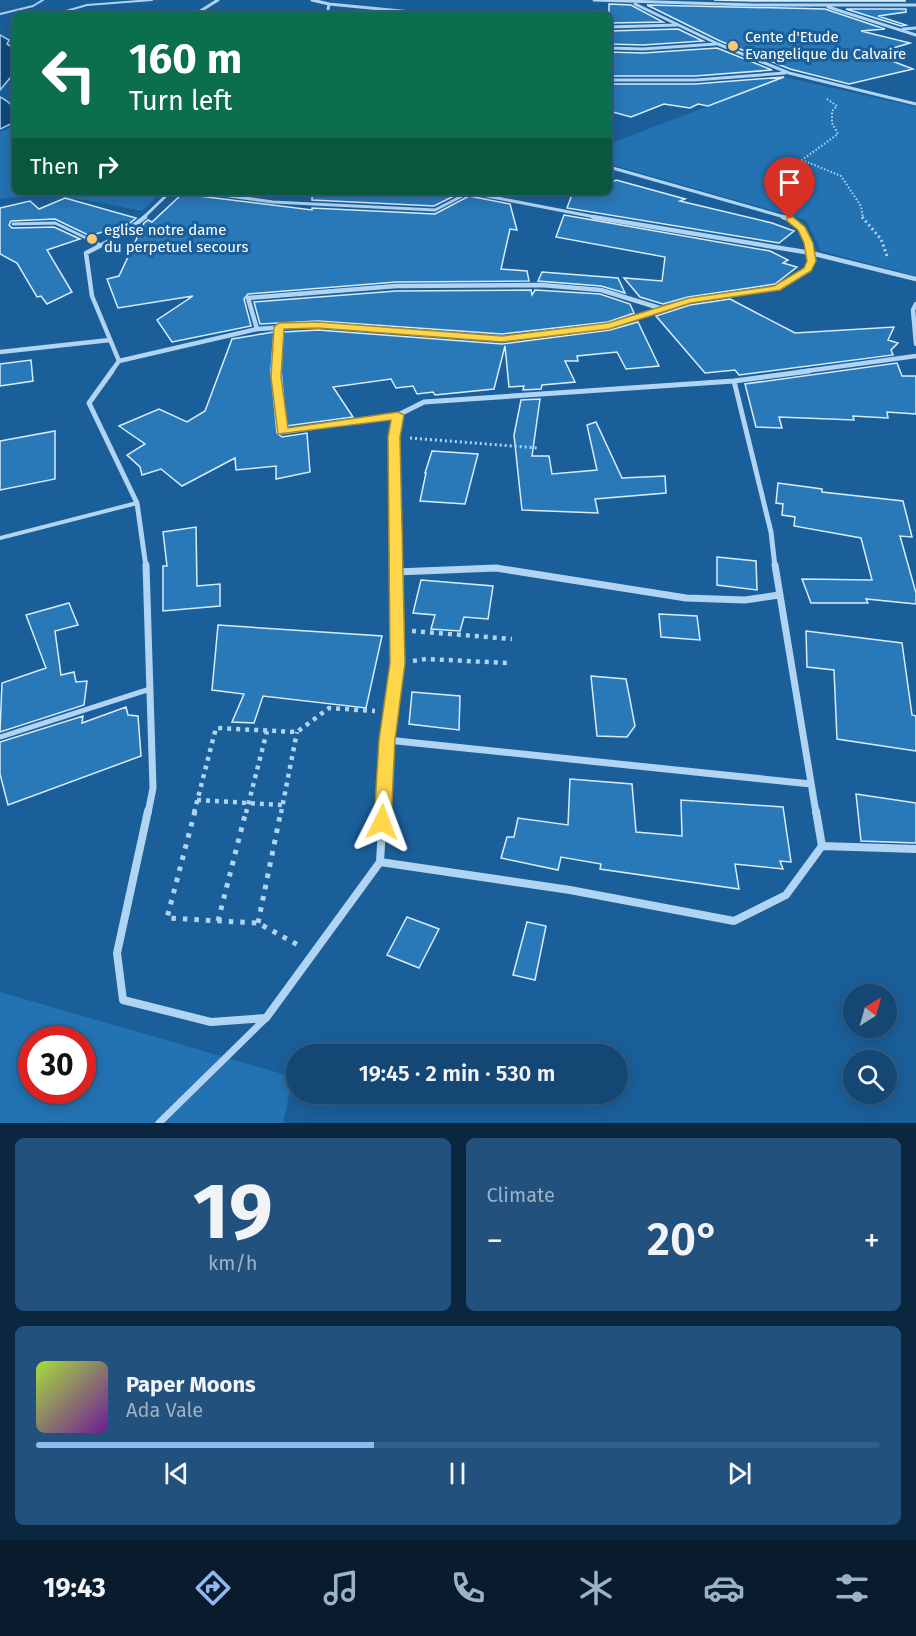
<!DOCTYPE html>
<meta charset="utf-8">
<style>
body{margin:0;font-family:"Fira Sans",sans-serif;background:#21517c;color:#f1f3f6;height:100vh;display:flex;flex-direction:column;font-size:22px;white-space:nowrap}
*{box-sizing:border-box;margin:0}
p{font-size:20px;color:#9db2c5}
.icon{flex:none;width:33px;height:33px;fill:none;stroke:currentColor;stroke-width:2;stroke-linecap:round;stroke-linejoin:round}
.map{position:relative;height:1123px;overflow:hidden}
.drawer{display:flex;flex-direction:column;gap:15px;padding:15px;background:#0b2740;flex:1}
.drawer>*{flex:none}
.banner{position:absolute;left:12px;top:12px;width:600px;height:183px;border-radius:9px;box-shadow:0 3px 15px #0003,0 0 0 2px #335f86;background:#0b6e4f;color:#fff;overflow:hidden}
.needle{width:39px;rotate:37deg}
.fabs{position:absolute;left:843px;top:984px;display:grid;gap:12px}
.fabs a{display:grid;place-items:center;width:54px;height:54px;border-radius:50%;background:#144774;box-shadow:0 3px 15px #0003,0 0 0 2px #335f86;font-size:30px}
.speed{position:absolute;left:18px;top:1026px;display:flex;gap:12px;font-size:30px;font-weight:700;text-align:center}
.speed>*{display:grid;place-content:center;width:78px;height:78px;border-radius:50%;background:#144774;box-shadow:0 3px 15px #0003,0 0 0 2px #335f86;line-height:1}
.speed .limit{border:9px solid #d22;background:#fff;color:#111}
.pin{position:absolute;display:grid;place-items:center;width:51px;height:51px;color:#fff;margin:-62px -26px;border-radius:50% 50% 50% 0;rotate:-45deg;box-shadow:0 0 6px #0007}
.pin .icon{rotate:45deg}
.me{position:absolute;width:66px;margin:-33px;rotate:3deg;stroke-linejoin:round;filter:drop-shadow(0 0 4px #0008)}
.turn{display:flex;align-items:center;gap:21px;height:126px;padding:0 18px;font-size:27px}
.turn .icon{width:78px;height:78px;stroke-width:2.5}
.turn b{display:block;font-size:42px;line-height:51px}
.then{display:flex;align-items:center;height:57px;padding:0 18px;background:#0003;gap:12px;font-size:22px}
.big{font-size:45px;font-weight:600;line-height:1.1}
.drawer .card{flex:1;display:flex;flex-direction:column;justify-content:center;gap:9px;min-width:0;padding:0 21px;border-radius:9px;background:#21517c}
.drawer .dial{align-items:center;gap:0}
.dial b{font-size:78px;line-height:1}
.song{display:flex;align-items:center;gap:18px}
.cover{width:72px;height:72px;border-radius:9px;background:linear-gradient(135deg,hsl(80 70% 55%),hsl(280 70% 35%))}
.played{height:6px;border-radius:3px;background:linear-gradient(90deg,#90b9f0 40%,#335f86 40%)}
.keys{display:flex;justify-content:space-around;direction:ltr}
.heat{display:flex;justify-content:space-between;align-items:center;font-size:33px;direction:ltr}
.drawer .tiles{flex:1;display:grid;gap:15px;grid-template-columns:1fr 1fr}
.card:last-child{grid-column:span 2}
.trip{position:absolute;left:286px;top:1044px;width:342px;height:60px;border-radius:30px;background:#144774;box-shadow:0 3px 15px #0003,0 0 0 2px #335f86;font-weight:600;line-height:60px;text-align:center}
.dock{display:flex;height:96px;justify-content:space-around;align-items:center;background:#081c2e;color:#9db2c5}
.dock .icon{width:42px;height:42px}
.dock .selected{color:#90b9f0}
.dock b{font-size:27px;color:#f1f3f6}
.map>svg:first-child{display:block}
</style>
<div class="map">
<svg width="916" height="1123" viewBox="0 0 916 1123">
<rect width="100%" height="100%" fill="#1a5f9a"/>
<path fill="#2373b3" fill-rule="evenodd" d="M784,77L916,107V276L821,251L806,220L609,164V144Z
M15,126V192H162L142,211C93,201 50,191 0,199V132Z
M0,992L293,1077L283,1123H0ZM32,1040H82V1090H32Z"/>
<path fill="#114878" stroke="#a3d1f3" stroke-width="1.5" d="M0,35L9,40L7,44L15,49V72L0,90Z
M0,97C13,104 15,108 15,122L0,129Z"/>
<path fill="#2978b8" stroke="#d7ecfc" stroke-width="1.5" d="M714,0H905V1H754Z
M609,4L631,5L663,22L609,23Z
M647,5L825,9L885,29L861,31L910,43L883,51L901,57L887,59L913,69L849,84L790,69L720,41Z
M846,9H906V12L878,16L906,25L901,26Z
M678,29L703,41L643,45L609,44V31Z
M717,48L772,70L695,76H609V52L643,53Z
M784,77L708,106L698,104L690,108L664,104L631,117L609,111V84H695Z
M616,180L685,199L680,201L772,223L794,231L779,243L567,208L573,192H609V185Z
M312,192H462L434,206L312,200Z
M182,194L312,210V208L435,214L469,196L510,204L517,230L510,229L501,269L527,271L529,281L396,282L248,294L244,299L251,326L172,342L157,320L193,296L118,308L107,279L119,276L144,223L148,220L152,222Z
M65,198L136,218L130,223L90,236L55,219L11,221L9,225L12,228L54,227L80,239L47,250L72,292L47,304L41,296L37,297L17,263L0,254V208L30,201L39,209Z
M564,215L770,251L788,260L783,263L797,267L775,284L688,297L663,304L640,297L624,278L662,281L665,257L556,237Z
M542,272L618,278L625,293L601,286L538,281Z
M531,290L532,295L535,290L600,294L630,304L634,313L608,322L502,334L318,321L260,324L254,302L396,291Z
M730,299L795,333L894,327L888,340L898,343L891,350L893,355L739,375L735,370L705,373L656,316L690,305Z
M638,322L659,366L626,369L617,352L577,356L578,361H565L575,382L542,385L541,389L523,390L524,386L509,387L505,346L494,389L435,395L433,392L417,394L413,386L396,388L391,379L333,387L353,417L286,426L281,370L283,332L318,330L502,344L610,330Z
M274,332L271,371L277,433L282,437L307,433L310,472L276,479V466L236,470L235,458L182,486L161,469L142,475L140,467L127,455L145,444L119,426L159,409L187,422L205,411L232,339Z
M31,360L33,381L0,386V364Z
M897,363L902,376H916V414L887,412L888,418L853,416L854,420L779,417L782,428L756,427L745,384Z
M540,399L532,456H549L552,474L597,470L587,425L596,422L622,478L665,476L666,493L595,499L598,513L522,510L514,435L521,400Z
M55,431V479L0,490V441Z
M432,451L478,454L465,504L420,501L426,473H425Z
M778,483L822,489V492L903,501L912,537L900,536L916,593V604L866,599L868,603H811L802,579L872,580L861,538L794,526L795,517L782,515L783,504L776,503Z
M196,527L197,586L220,584V606L163,611V566H167L163,532Z
M717,557L756,561L757,590L717,585Z
M421,580L493,586L488,619L464,617L460,631L431,629L435,615L413,613Z
M69,603L78,625L55,631L61,675L74,672L76,682L87,681L84,705L0,732L2,683L46,668L26,615Z
M659,614L697,616L700,640L661,637Z
M218,625L382,636L366,708L263,696L254,723L232,722L244,694L212,690Z
M806,631L902,643L912,715L916,716V751L837,739L834,670L807,667Z
M591,676L626,679L635,726L627,737L597,736Z
M412,692L460,696L459,730L409,724Z
M126,707L128,715L138,716L141,756L8,805L0,774V742L83,716L82,723Z
M570,779L632,784L636,832L682,836L681,800L783,807L791,862L780,861L783,869L735,864L739,889L600,869L601,864L561,857L558,870L501,858L507,837H514L518,818L568,825Z
M856,794L916,803V843L861,841Z
M407,917L439,929L419,968L387,955Z
M527,922L546,926L535,980L513,975Z"/>
<g fill="none" stroke-linecap="round" stroke-linejoin="round">
<path stroke="#b0d4f1" stroke-width="2" stroke-dasharray="1.5 2" stroke-linecap="butt" d="M827,99L837,106L832,111V123L838,134L802,160L841,176L861,206L863,218"/>
<path stroke="#b0d4f1" stroke-width="3" stroke-dasharray="2 3" stroke-linecap="butt" d="M862,217L881,239L887,256
M410,438L538,448"/>
<path stroke="#b0d4f1" stroke-width="4.5" stroke-dasharray="4 5" stroke-linecap="butt" d="M412,631L512,639
M413,661L426,659L508,663
M197,800L282,805
M194,813L216,728L297,732L329,708L375,711
M246,813L267,731
M281,813L297,732"/>
<path stroke="#b0d4f1" stroke-width="5" stroke-dasharray="4.5 7" stroke-linecap="butt" d="M195,811L167,918L258,923L300,946
M218,921L246,811
M258,923L281,811"/>
<path stroke="#b0d4f1" stroke-width="2" d="M66,11L87,5L152,0
M0,14L33,6L43,0
M42,15L64,11L75,15"/>
<path stroke="#b0d4f1" stroke-width="3" d="M13,224L55,223L103,246"/>
<path stroke="#b0d4f1" stroke-width="4" d="M0,538L137,503"/>
<path stroke="#b0d4f1" stroke-width="5" d="M0,737L150,689"/>
<path stroke="#b0d4f1" stroke-width="7" d="M159,1123L266,1018"/>
<path stroke="#b0d4f1" stroke-width="3" d="M312,0L329,4
M594,0L754,5H916
M635,4L718,44L789,73L916,104
M828,7L916,35
M194,15L218,0
M327,15L329,4L442,15
M609,27L677,25
M903,29L916,28
M609,48L643,49L716,44
M609,80H695L785,73
M609,167L788,218
M201,192L273,202L435,210L468,193
M466,192L600,218
M143,218L170,192"/>
<path stroke="#b0d4f1" stroke-width="4.5" d="M783,217C801,222 805,237 811,253L916,279
M916,304L913,310L916,344
M257,329L248,298L396,286L541,285L601,290L663,309
M0,352L110,340
M119,361L92,296L86,253L121,235L145,217
M111,372L119,361L257,329L318,325L502,339L609,326L689,301L777,288L808,269L812,261L811,253L593,217
M276,372L279,327
M799,372L916,356"/>
<path stroke="#b0d4f1" stroke-width="5" d="M112,371L89,403L137,503L146,567
M276,371L282,432L398,415
M734,381L771,532L775,567
M396,567L394,437L398,415L424,402L734,381L809,371"/>
<path stroke="#b0d4f1" stroke-width="7" d="M146,565L153,788L148,813
M775,565L816,813
M396,572L496,568L686,598L745,600L779,595
M387,740L811,784
M383,813L387,740L398,663L396,565"/>
<path stroke="#b0d4f1" stroke-width="8" d="M148,811L117,953L123,1000L211,1022L266,1018L380,862L383,811
M822,846L916,849
M380,862L570,890L734,921L786,895L822,846L816,811"/>
</g>
<path fill="#ffd54a" stroke="#a68a30" stroke-width="1.5" d="M787,217H793L805,227L813,243L816,261L811,271L780,290L691,303L609,329L502,342L318,328L284,329L281,377L288,428L398,412L404,415L400,437L405,663L395,740L391,822L389,826L382,828L376,826L374,822L379,740L390,663L388,437L391,420L278,434L271,377L274,327L279,323L318,322L502,336L608,323L689,298L774,286L804,268L807,261L804,243L798,230L787,221Z"/>
<g fill="#ffc770" stroke="#1a5f9a" stroke-width="2">
<circle cx="733" cy="46" r="6"/>
<circle cx="92" cy="239" r="6"/>
</g>
<g text-anchor="middle" stroke-width="6" stroke-linejoin="round" paint-order="stroke">
<g font-size="15" fill="#fff" stroke="#1a5f9a" text-anchor="start">
<text x="745" y="42">Cente d'Etude<tspan x="745" dy="17">Evangelique du Calvaire</tspan></text>
<text x="104" y="235">eglise notre dame<tspan x="104" dy="17">du perpetuel secours</tspan></text>
</g>
</g>
</svg>
<div class="fabs">
<a><svg class="needle" viewBox="-14 -14 28 28"><path d="M0-13l5 13h-10z" fill="#e53935"/><path d="M0 13l5-13h-10z" fill="#9db2c5"/></svg></a>
<a><svg class="icon" aria-label="search" viewBox="0 0 24 24"><circle cx="10" cy="10" r="6"/><path d="M15 15l6 6"/></svg></a>
</div>
<div class="speed"><div class="limit">30</div></div>
<div class="pin" style="left:790px;top:219px;background:#d93025"><svg class="icon" aria-label="arrive" viewBox="0 0 24 24"><path d="M6 21V4h12l-3 4 3 4H6"/></svg></div>
<svg class="me" style="left:382px;top:822px" viewBox="-20 -20 40 40"><path d="M0-17L14 15 0 8-14 15z" fill="#ffd54a" stroke="#fff" stroke-width="4"/></svg>
<div class="trip">19:45 · 2 min · 530 m</div>
<div class="banner">
<div class="turn"><svg class="icon" aria-label="left" viewBox="0 0 24 24"><path d="M17 20v-9H6M10 6l-5 5 5 5"/></svg><div><b>160 m</b>Turn left</div></div>
<div class="then">Then<svg class="icon" aria-label="right" viewBox="0 0 24 24"><path d="M7 20v-9h11M14 6l5 5-5 5"/></svg></div>
</div>
</div>
<section class="drawer">
<div class="tiles">
<div class="card dial"><b>19</b><p>km/h</p></div>
<div class="card"><p>Climate</p>
<div class="heat"><a>−</a><b class="big">20°</b><a>+</a></div>
</div>
<div class="card">
<div class="song"><i class="cover"></i><div><b>Paper Moons</b><p>Ada Vale</p></div></div>
<div class="played"></div>
<div class="keys"><svg class="icon" aria-label="previous" viewBox="0 0 24 24"><path d="M18 5L8 12l10 7zM5 5v14"/></svg><svg class="icon" aria-label="pause" viewBox="0 0 24 24"><path d="M8 5v14M16 5v14"/></svg><svg class="icon" aria-label="next" viewBox="0 0 24 24"><path d="M6 5l10 7-10 7zM19 5v14"/></svg></div>
</div>
</div>
</section>
<nav class="dock">
<b>19:43</b>
<svg class="icon selected" aria-label="directions" viewBox="0 0 24 24"><path d="M12 3l9 9-9 9-9-9zM9 14v-3h6M13 9l2 2-2 2"/></svg>
<svg class="icon" aria-label="music" viewBox="0 0 24 24"><path d="M9 18V5l10-2v13"/><circle cx="6" cy="18" r="3"/><circle cx="16" cy="16" r="3"/></svg>
<svg class="icon" aria-label="phone" viewBox="0 0 24 24"><path d="M5 4h4l2 5-3 2q2 4 5 5l2-3 5 2v4C11 20 4 13 5 4z"/></svg>
<svg class="icon" aria-label="climate" viewBox="0 0 24 24"><path d="M12 3v18M4 7l16 10M4 17L20 7"/></svg>
<svg class="icon" aria-label="car" viewBox="0 0 24 24"><path d="M5 17H2v-5l4-1 3-4h7l3 4 3 1v5h-3M9 17h6M6 11h13"/><circle cx="7" cy="17" r="2"/><circle cx="17" cy="17" r="2"/></svg>
<svg class="icon" aria-label="filters" viewBox="0 0 24 24"><path d="M4 7h16M4 17h16"/><circle cx="9" cy="7" r="2"/><circle cx="15" cy="17" r="2"/></svg>
</nav>
